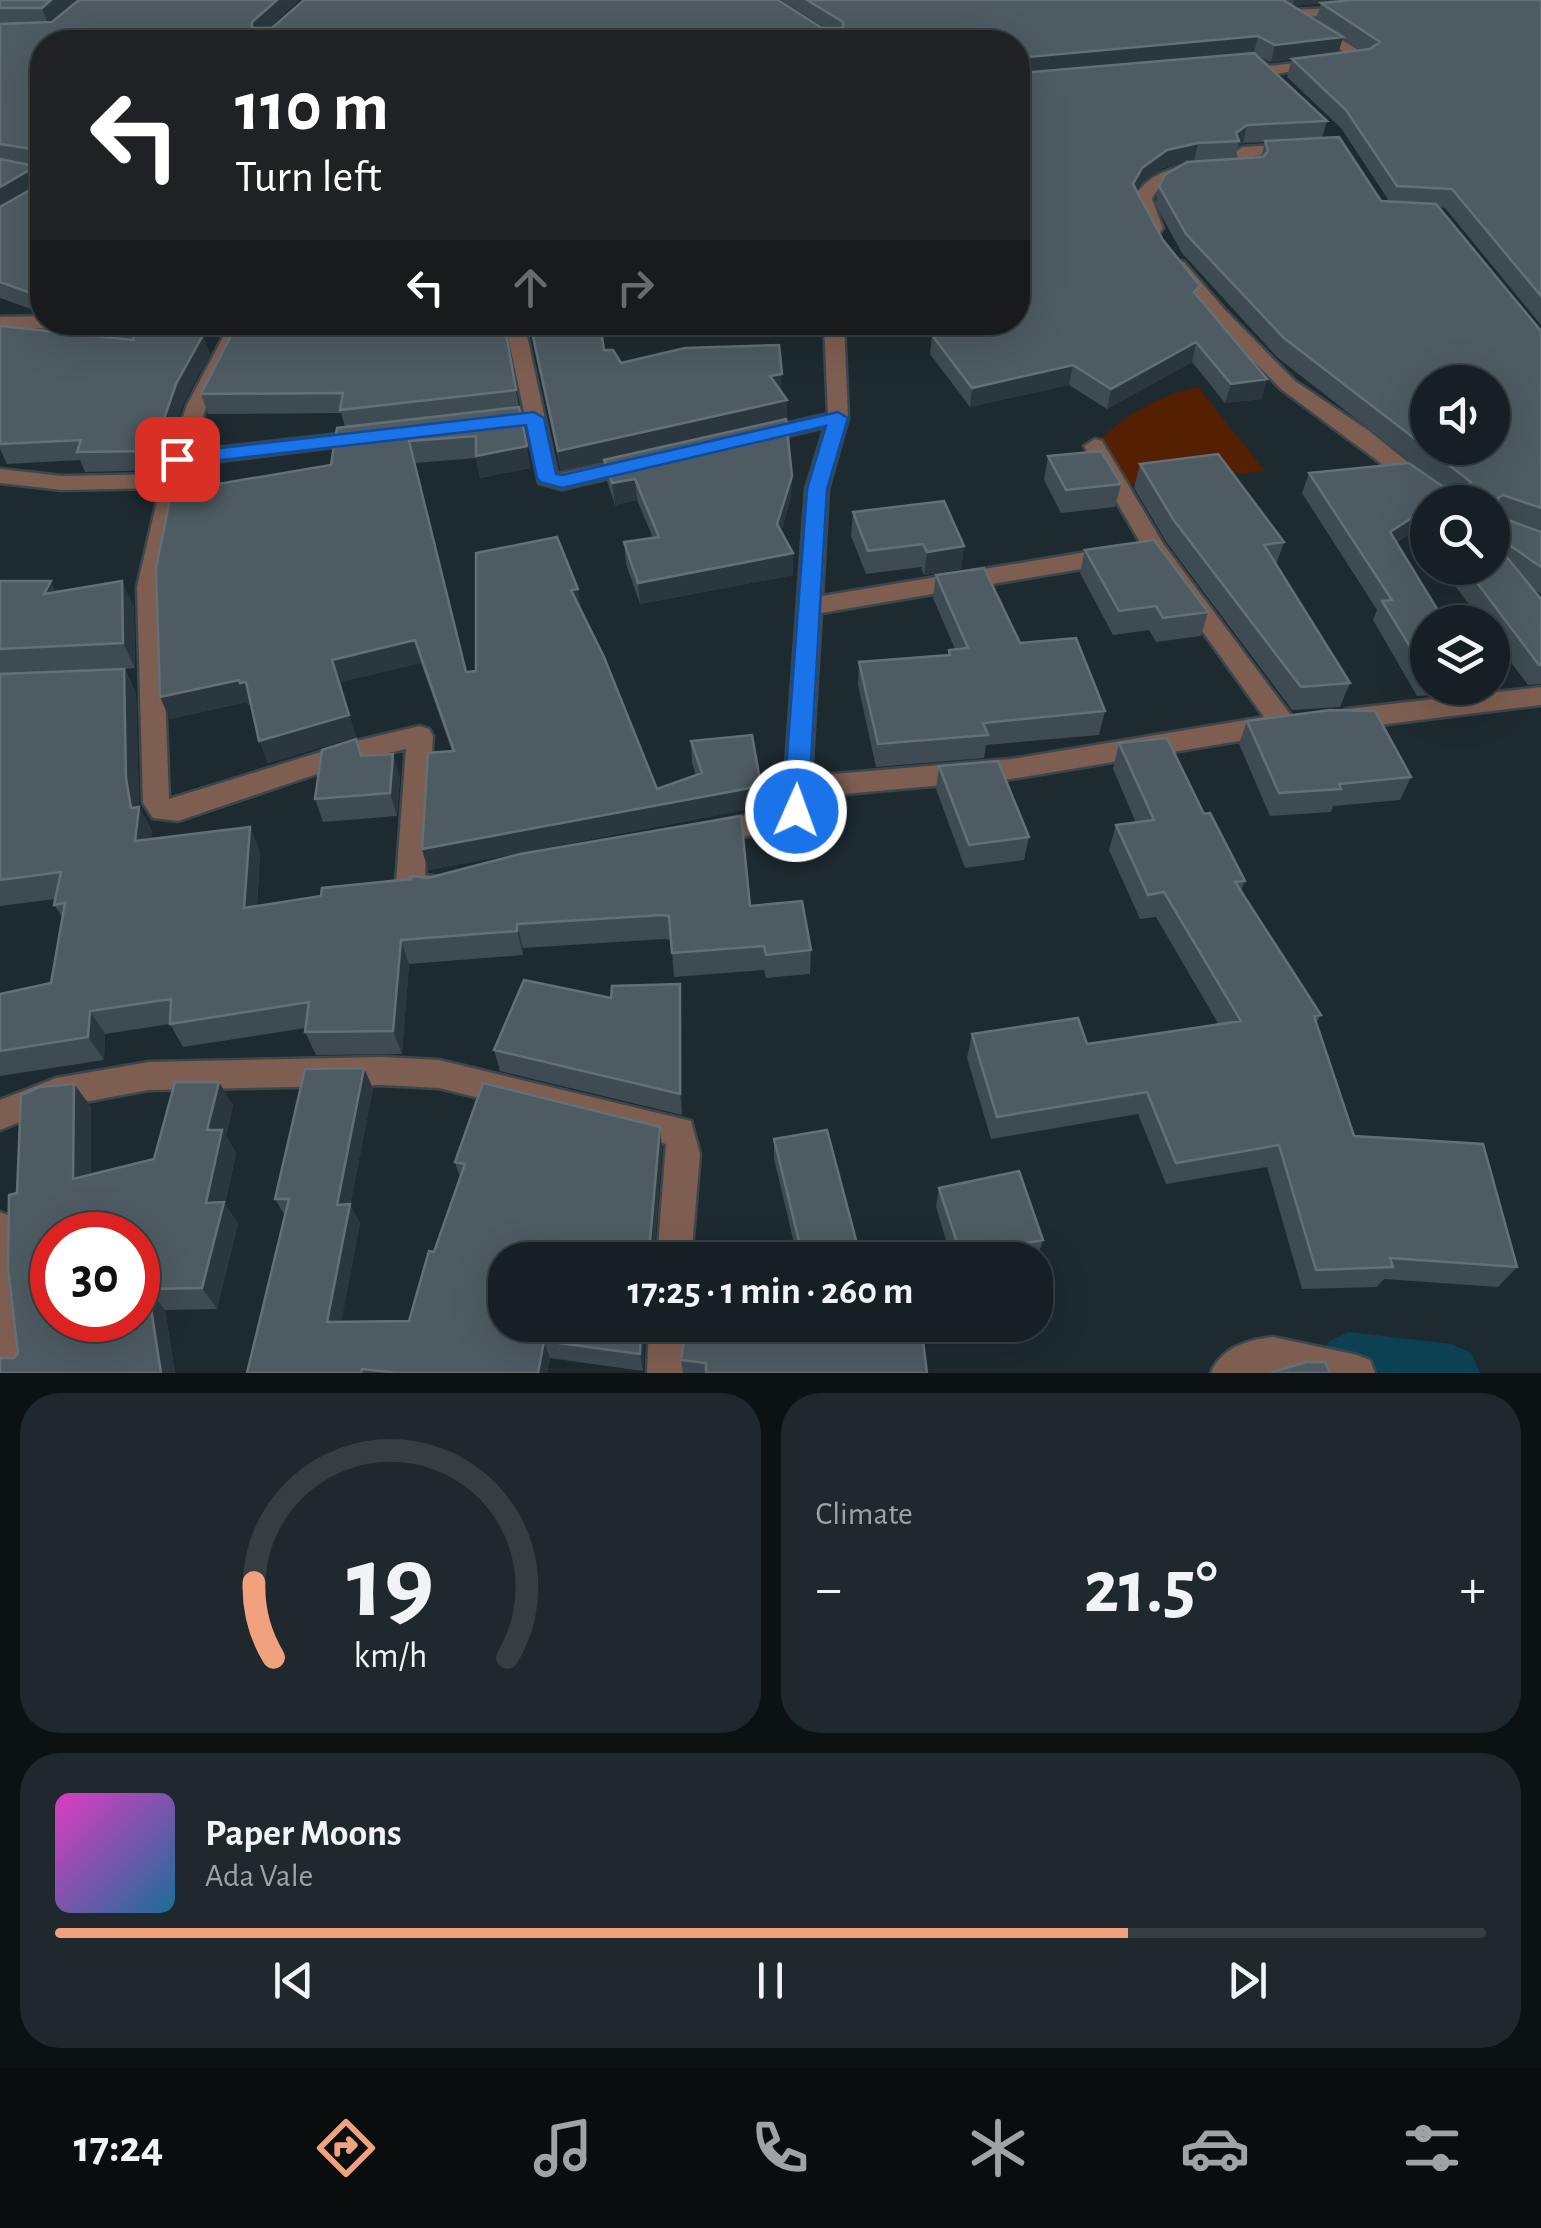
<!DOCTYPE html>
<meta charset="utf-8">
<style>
body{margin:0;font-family:"Alegreya Sans",sans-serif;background:#1f282c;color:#f1f3f6;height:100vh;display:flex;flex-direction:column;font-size:38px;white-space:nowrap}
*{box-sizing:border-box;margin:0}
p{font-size:32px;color:#9ea3a6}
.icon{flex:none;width:55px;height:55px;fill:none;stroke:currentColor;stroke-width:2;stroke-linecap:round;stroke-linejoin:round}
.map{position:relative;height:1373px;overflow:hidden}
.panel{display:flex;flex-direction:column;gap:20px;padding:20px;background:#0c1214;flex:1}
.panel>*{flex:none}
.guide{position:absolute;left:30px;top:30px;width:1000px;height:305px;border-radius:40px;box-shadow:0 10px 40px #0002,0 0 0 2px #353e41;background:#202124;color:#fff;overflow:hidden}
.controls{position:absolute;left:1410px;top:365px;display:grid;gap:20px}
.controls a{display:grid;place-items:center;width:100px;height:100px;border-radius:50%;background:#162024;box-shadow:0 10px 40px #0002,0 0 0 2px #353e41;font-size:50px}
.speed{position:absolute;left:30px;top:1212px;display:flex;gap:20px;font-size:50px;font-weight:700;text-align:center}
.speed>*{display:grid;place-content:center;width:130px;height:130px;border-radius:50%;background:#162024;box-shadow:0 10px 40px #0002,0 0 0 2px #353e41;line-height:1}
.speed .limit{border:15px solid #d22;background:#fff;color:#111}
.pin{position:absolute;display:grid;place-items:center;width:85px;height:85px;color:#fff;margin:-42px;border-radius:20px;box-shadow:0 5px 15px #0006}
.me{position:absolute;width:110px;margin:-55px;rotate:2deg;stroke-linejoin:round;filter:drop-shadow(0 0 8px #0008)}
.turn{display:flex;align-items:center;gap:35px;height:210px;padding:0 40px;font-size:45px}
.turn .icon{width:130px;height:130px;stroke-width:2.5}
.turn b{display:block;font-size:70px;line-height:85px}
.lanes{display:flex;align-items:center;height:95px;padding:0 40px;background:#0003;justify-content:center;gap:50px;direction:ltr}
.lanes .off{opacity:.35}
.big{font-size:75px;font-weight:700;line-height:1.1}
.panel .tile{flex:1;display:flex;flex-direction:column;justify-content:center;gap:15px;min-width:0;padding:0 35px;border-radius:40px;background:#1f282c}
.panel .dial{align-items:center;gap:0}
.dial svg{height:260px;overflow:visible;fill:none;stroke:#353e41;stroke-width:7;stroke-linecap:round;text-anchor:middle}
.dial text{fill:#f1f3f6;stroke:none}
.song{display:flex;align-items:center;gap:30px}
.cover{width:120px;height:120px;border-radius:15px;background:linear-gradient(135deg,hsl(310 70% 55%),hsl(200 70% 35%))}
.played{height:10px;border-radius:5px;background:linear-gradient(90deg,#f2a17e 75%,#353e41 75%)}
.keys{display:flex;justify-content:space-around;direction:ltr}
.heat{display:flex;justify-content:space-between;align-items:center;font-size:55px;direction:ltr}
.panel .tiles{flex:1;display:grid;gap:20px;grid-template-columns:1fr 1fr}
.tile:last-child{grid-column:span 2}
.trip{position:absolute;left:488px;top:1242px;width:565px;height:100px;border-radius:40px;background:#162024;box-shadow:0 10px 40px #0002,0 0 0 2px #353e41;font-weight:700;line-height:100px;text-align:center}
.tabs{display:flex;height:160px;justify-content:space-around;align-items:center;background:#090d0e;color:#9ea3a6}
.tabs .icon{width:70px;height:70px}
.tabs .active{color:#f2a17e}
.tabs b{font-size:45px;color:#f1f3f6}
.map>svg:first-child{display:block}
</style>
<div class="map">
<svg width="1541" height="1373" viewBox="0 0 1541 1373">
<rect width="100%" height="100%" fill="#1d2a30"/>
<path fill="#551f02" d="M1198,387L1265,471L1122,486L1101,450L1100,439C1130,413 1159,395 1198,387Z"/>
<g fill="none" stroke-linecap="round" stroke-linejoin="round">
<path fill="#0c4154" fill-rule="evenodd" d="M1349,1332L1451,1344L1471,1353L1480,1373H1325L1320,1361L1329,1341Z"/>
<g stroke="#3b474d" stroke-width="5">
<path id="minor" d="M1259,0H1276L1292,10L1355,7L1357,10L1350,14L1305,17L1371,58L1359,61Z
M1254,57L1270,66L1319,60L1326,64L1267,76L1237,61Z
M1294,144L1302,149L1300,152L1254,156L1260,167L1258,171C1226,177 1169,163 1152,199L1163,228L1160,232H1148L1134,199C1153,161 1203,164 1241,162L1235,152L1243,147Z
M1178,261L1184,262L1225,310L1295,381L1369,431L1458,502H1433L1281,389L1211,318L1172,270L1169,266Z
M42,316V322H61L52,328L0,329V317Z
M231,322H250L207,405L191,451L365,431L375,437L365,443L186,465L161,587L169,799L356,741L420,726L429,729L433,736L425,875L447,878L451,886L447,894C428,901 406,902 396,882L406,749L358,760L178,821L153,818L143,803L137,587L160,488L62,490L0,483V469L62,476L163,474L187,405Z
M505,322H524L557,474L635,458L646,465L643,470L562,489L539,483Z
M824,322H844L848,418L828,489L822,596L1116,547L1127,555L1116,563L821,613L811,776L1011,759L1264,717L1147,554L1084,446L1095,439L1102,441L1164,545L1293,718L1297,725L1293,732L1011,779L810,797L803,825L712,843L702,840L698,832L702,824L783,808L806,489L825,427L757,443L747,437L750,432L828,414Z
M1541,687V705L1347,729L1338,726L1334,719L1338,712L1347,709Z
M382,1057L439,1060L691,1121L700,1154L691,1260H657L666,1144L439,1088L382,1085L149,1090L57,1107L0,1130V1100L56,1078L149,1062Z
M0,1212L12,1217L17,1229L35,1373H0Z
M649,1325H685L683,1373H647Z
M1273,1337L1357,1355L1370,1360L1375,1373H1211C1221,1348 1247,1340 1273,1337Z"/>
</g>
<use href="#minor" fill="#7e5e51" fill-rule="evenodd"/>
</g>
<path fill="#3e4b52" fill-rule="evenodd" d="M0,0H77L50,22L299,0L269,28H825L781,0H1541V325L1445,208L1438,207L1541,331V594L1532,588L1541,599V684L1528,685L1492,637V622H1482L1442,568H1492V502H1428V547L1415,530L1396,543L1428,622V688H1469L1466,693L1417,696L1373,620L1377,610L1302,493L1309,473L1442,486L1278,358L1182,253L1155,204L1159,186L1186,163L1163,168L1138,186L1136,190L1163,240L1262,399L1225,403L1192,362L1107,409L1069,385L970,407L930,354L932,335L975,326L971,322H1018V42H42V313L0,298ZM1321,3L1316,20L1293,6ZM1343,38L1361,50L1338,53ZM1256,55L1271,62L1292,59L1287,77L1341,128L1389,201H1381L1322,138L1327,121ZM1265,142L1261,157L1235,159L1238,147L1243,143Z
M70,322H185L180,335H203L210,354L183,404L160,470L85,472L80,460L7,464L0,449V326L116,338Z
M528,322H596L604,350L621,363L781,392L787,419L791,497L781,532L793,575L640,604L626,564L624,542L653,538L637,500L615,505L607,481L604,461L561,471Z
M516,390L530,468L480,478L476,458L415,463L466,672L476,671L578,589L580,609L657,789L696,775L692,763L691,741L761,786V807L428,870L422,849L452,751L421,663L339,682L356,737L268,763L251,705H248L247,702L170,719L207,481L209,486L331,465L345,427L341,413L208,414L201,394Z
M1048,456L1121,484L1115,507L1061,513L1044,480Z
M1140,464L1284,542L1276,565L1350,683L1340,707L1292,710L1167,543L1134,488Z
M853,512L964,546L961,569L924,575L921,567L866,574L851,536Z
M1085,550L1208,612L1201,636L1156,642L1149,630L1113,635L1080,573Z
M936,575L1105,711L1099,735L986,745L984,758L876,767L858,685L859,662L948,655L949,650L955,649L933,598Z
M0,581L134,607L135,668L125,669L136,694L139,803L140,809L152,831L151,839L250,827L260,852L257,906H750L811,950L810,974L766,978L764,970L674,977L671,940L664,939L523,948V955L409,964L402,1054L316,1055L305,1032L306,1028L183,1047L170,1024L105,1034L104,1060L0,1076V994L51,983L63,918L54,905L55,899L0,906Z
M1247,721L1411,777L1400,800L1333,806L1331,812L1270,816L1239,744Z
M1119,743L1204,814L1245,881L1241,891L1321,1015L1316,1023L1354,1136L1517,1267L1498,1287L1384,1279L1377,1287L1302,1289L1267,1167L1166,1184L1138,1114L991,1139L967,1058L972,1034L1087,1044L1219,1025L1156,917L1140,919L1109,850L1116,825L1136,823L1113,769Z
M361,756L400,777L397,816L323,822L315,799Z
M939,766L1029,837L1024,860L965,868L936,789Z
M680,984L681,1006L682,1115L500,1071L494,1050L611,998Z
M364,1068L373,1089L350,1205L360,1223L341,1322L409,1321L460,1177L455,1162L662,1147L655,1243L660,1245L662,1260H505V1325H645L643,1371L550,1358L547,1373H247L285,1216L275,1199Z
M74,1084L91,1107V1175L154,1159L233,1105L226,1136L236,1153L225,1204L238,1224L217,1309L165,1310L175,1373H0L18,1353L17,1193Z
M774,1139L860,1255L898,1260H798L774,1159Z
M939,1188L1043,1240L1037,1258L1028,1260H952L936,1207Z
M681,1360L927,1373H683Z"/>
<path fill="#2a373e" d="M51,0H77L48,24L42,8Z
M277,0H299L256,39L252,28V22Z
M1294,0H1356L1293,6Z
M1258,36L1254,53L1018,75V58Z
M1343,37L1338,54L1271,62L1275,45Z
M1247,125L1243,143L1238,147L1239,141L1236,133Z
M1198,143L1194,161L1163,168L1138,186L1130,202L1133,184L1142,168L1167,150Z
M33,168L40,186L0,210V187Z
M170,322H185L172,354L166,335Z
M701,322H733L702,330Z
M203,335L210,354L183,404L160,470L153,451L176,384Z
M1196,342L1192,362L1107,409L1111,389Z
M1073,365L1069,385L970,407L972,388Z
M782,374L781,393L770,376Z
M1267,379L1262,399L1225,403L1231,384Z
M787,400V419L561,471L558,451Z
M527,446L530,468L480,478L476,456Z
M792,476L791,497L777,546V524Z
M635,479L637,500L615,505L612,483Z
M1424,510L1415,530L1382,552L1390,532Z
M964,546L961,569L924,575L927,552Z
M793,553V575L640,604L638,583Z
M51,581L63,606L44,594Z
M122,581L134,607L135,668L123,643Z
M578,589L580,611L571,590Z
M415,640L421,663L339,682L356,737L268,763L259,741L332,660Z
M124,669L136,694L139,803L140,809L152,831L149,866L135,841L126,778Z
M239,680L246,682L254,704L248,705L247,702L170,719L160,697Z
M393,754L400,777L397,816L390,793Z
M761,786V807L428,870L422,849Z
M250,827L260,852L255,932L244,908Z
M517,924L523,948V955L517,931Z
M401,940L409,964L402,1054L393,1031Z
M680,984L681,1006L682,1115L680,1094Z
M90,1011L105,1034L104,1060L88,1037Z
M364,1068L373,1089L350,1205L360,1223L338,1339L327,1322L337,1205Z
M219,1082L233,1105L226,1136L236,1153L225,1204L238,1224L217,1309L202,1288L207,1130Z
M74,1084L91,1107V1201L73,1179Z
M660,1127L662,1147L653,1260L650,1241Z
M148,1289L165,1310L175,1373H161Z
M641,1325H645L643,1371L640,1354Z
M544,1341L550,1358L547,1373H538Z"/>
<path fill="#4e5b62" stroke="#647076" stroke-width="2.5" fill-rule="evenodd" d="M0,0H51L42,8H0Z
M79,0H277L252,22V28H272L304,0H778L822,28H843V22L807,0H1283L1343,37L1275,45L1258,36L1018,58V42H42V297L0,282V207L37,186L38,168H33L0,187V159L34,166L39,163L38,150L0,144V24L52,22Z
M1353,0H1541V296L1452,189L1397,186L1346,110L1292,59L1370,49L1380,42L1321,3Z
M1254,53L1327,121L1247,125L1236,133L1239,141L1198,143L1167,150L1142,168L1133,184L1163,240L1200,286L1194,292L1267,379L1231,384L1196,342L1111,389L1073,365L972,388L932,335L991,322H1018V71L1021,73Z
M1339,137L1381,201L1436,204L1541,331V508L1503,495L1498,498L1500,517L1541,532V567L1492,533V502H1428V516L1424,510L1390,532L1445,622H1428V676L1382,601L1392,600L1309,473L1409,463L1442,486H1467L1471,482L1284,338L1186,234L1159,186L1165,175L1187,162L1263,157L1268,151L1265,141ZM1428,382H1492V448H1428Z
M118,322H170L166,335H203L176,384L153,451L77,452L81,440L0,444V326L133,340L136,328Z
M238,322H504L516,390L340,410L343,393L201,394Z
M530,322H596L601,331L604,350H613L621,363L685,348L779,345L782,374L770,376L787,400L558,451Z
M519,407L527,446L476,456V436L409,441L466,672L476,671V553L557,537L578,589L571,590L604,657L657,789L702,773L691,741L752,735L761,786L422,849L428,753L454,751L415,640L332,660L349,715L259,741L246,682L240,683L239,680L160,697L156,568L173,484L207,481L206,486L331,465L337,428Z
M786,419L792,476L777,524L793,553L638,583L624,542L659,537L635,479L612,483L604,460Z
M1101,451L1121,484L1066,490L1048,456Z
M1218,454L1284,542L1264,545L1350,683L1301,687L1173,519L1140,464Z
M944,501L964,546L927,552L923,544L868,551L853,512Z
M1492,539L1541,599V665H1539L1466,568H1492Z
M1154,540L1208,612L1163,618L1156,606L1119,611L1085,550Z
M984,568L1020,643L1076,638L1105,711L983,723L988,735L878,744L859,662L950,655L949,650L968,648L936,575Z
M0,581H51L44,594L122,581L123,643L0,649Z
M124,669L126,778L131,808L139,807L135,841L250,827L244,908L321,896L322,888L411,879V876L428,878L520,854L741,816L750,906L802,901L811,950L766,955L764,946L672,953L669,916L662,915L517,924V931L401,940L393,1031L305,1032L309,1002L170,1024L171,999L90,1011L88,1037L0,1051V994L51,983L65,903L54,905L61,872L0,880V674Z
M1330,710L1375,711L1411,777L1339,784L1341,789L1279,793L1247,721Z
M1167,738L1204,814L1210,813L1245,881L1235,882L1321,1015L1314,1016L1354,1136L1483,1144L1517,1267L1390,1258L1393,1267L1316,1270L1279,1145L1176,1163L1147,1092L997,1117L972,1034L1078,1018L1087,1044L1241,1021L1164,892L1148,895L1116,825L1154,820L1119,743Z
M356,739L361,756L393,754L390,793L315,799L322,750Z
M998,761L1029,837L969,845L939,766Z
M524,980L611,998L612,986L680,984V1094L494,1050Z
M364,1068L337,1205L350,1204L327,1322L409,1321L429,1251L434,1252L465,1164L455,1162L483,1083L660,1127L650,1241L660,1245L659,1260H505V1325H641L640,1354L544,1341L538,1373H400L362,1369L361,1373H247L289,1199H275L305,1069Z
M175,1082H219L207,1130H222L206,1203L224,1202L202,1288L148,1289L161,1373H0V1358H14L18,1353L8,1268L9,1195L17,1193L21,1095L40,1087L74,1084L73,1179L154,1159ZM52,1235H138V1320H52Z
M827,1130L860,1255L897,1251L898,1260H801L799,1241L774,1139Z
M1019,1171L1043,1240L961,1255L939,1188Z
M686,1325H921L927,1373H706V1363L681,1360Z
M1307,1362H1325L1330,1373H1269Z"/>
<path fill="#1a73e8" stroke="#114b97" stroke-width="2.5" d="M534,412L544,418L556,474L562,475L838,412L848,418L827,489L808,811L804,818H787L783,811L807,489L826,426L562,488L540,482L537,478L526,425L177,465L167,459L177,453Z"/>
</svg>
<div class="controls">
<a><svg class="icon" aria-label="sound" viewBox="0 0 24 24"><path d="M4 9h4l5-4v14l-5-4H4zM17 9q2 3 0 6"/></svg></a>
<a><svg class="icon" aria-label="search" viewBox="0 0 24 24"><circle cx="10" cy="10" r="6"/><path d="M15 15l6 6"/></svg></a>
<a><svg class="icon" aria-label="layers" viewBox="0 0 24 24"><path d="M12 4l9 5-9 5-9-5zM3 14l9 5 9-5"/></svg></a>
</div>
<div class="speed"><div class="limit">30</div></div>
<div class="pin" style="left:177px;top:459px;background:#d93025"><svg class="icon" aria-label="arrive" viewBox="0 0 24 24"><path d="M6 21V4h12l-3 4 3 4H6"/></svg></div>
<svg class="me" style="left:796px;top:811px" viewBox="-20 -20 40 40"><circle r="17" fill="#1a73e8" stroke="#fff" stroke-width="3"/><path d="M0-11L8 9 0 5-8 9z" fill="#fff"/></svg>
<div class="trip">17:25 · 1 min · 260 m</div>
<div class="guide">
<div class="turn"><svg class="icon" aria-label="left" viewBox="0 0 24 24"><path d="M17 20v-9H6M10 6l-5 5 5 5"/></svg><div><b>110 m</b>Turn left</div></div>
<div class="lanes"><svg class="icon" aria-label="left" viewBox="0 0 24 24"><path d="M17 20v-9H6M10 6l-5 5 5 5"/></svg><svg class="icon off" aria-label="ahead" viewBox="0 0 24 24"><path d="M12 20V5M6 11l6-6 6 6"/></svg><svg class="icon off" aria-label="right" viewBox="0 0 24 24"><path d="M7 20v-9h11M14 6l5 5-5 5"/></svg></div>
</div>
</div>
<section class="panel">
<div class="tiles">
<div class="tile dial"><svg viewBox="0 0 100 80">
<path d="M14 69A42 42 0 1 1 86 69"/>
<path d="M14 69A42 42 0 0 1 8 46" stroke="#f2a17e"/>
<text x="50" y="56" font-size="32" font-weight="700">19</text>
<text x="50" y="72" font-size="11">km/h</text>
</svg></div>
<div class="tile"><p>Climate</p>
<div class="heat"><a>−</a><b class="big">21.5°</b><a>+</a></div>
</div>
<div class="tile">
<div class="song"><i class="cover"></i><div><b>Paper Moons</b><p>Ada Vale</p></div></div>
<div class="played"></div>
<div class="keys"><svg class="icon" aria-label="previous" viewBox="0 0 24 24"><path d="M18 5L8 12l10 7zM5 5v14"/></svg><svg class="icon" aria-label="pause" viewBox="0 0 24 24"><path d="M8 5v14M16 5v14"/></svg><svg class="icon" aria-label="next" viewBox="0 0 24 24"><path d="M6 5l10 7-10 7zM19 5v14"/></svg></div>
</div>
</div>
</section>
<nav class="tabs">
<b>17:24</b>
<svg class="icon active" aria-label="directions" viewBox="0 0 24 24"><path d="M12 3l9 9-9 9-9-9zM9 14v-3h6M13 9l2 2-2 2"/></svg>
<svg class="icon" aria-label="music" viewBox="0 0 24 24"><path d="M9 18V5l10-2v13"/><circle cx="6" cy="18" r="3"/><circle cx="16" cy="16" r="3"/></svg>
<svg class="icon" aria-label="phone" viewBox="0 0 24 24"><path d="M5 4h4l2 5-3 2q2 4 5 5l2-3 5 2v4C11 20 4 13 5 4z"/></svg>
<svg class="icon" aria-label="climate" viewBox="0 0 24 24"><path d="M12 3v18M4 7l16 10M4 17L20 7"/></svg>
<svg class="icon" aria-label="car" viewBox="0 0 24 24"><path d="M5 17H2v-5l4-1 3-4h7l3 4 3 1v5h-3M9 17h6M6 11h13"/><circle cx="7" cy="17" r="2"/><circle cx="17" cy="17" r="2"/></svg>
<svg class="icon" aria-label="filters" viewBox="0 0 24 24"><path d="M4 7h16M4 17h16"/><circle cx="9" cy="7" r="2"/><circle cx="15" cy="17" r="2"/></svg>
</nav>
